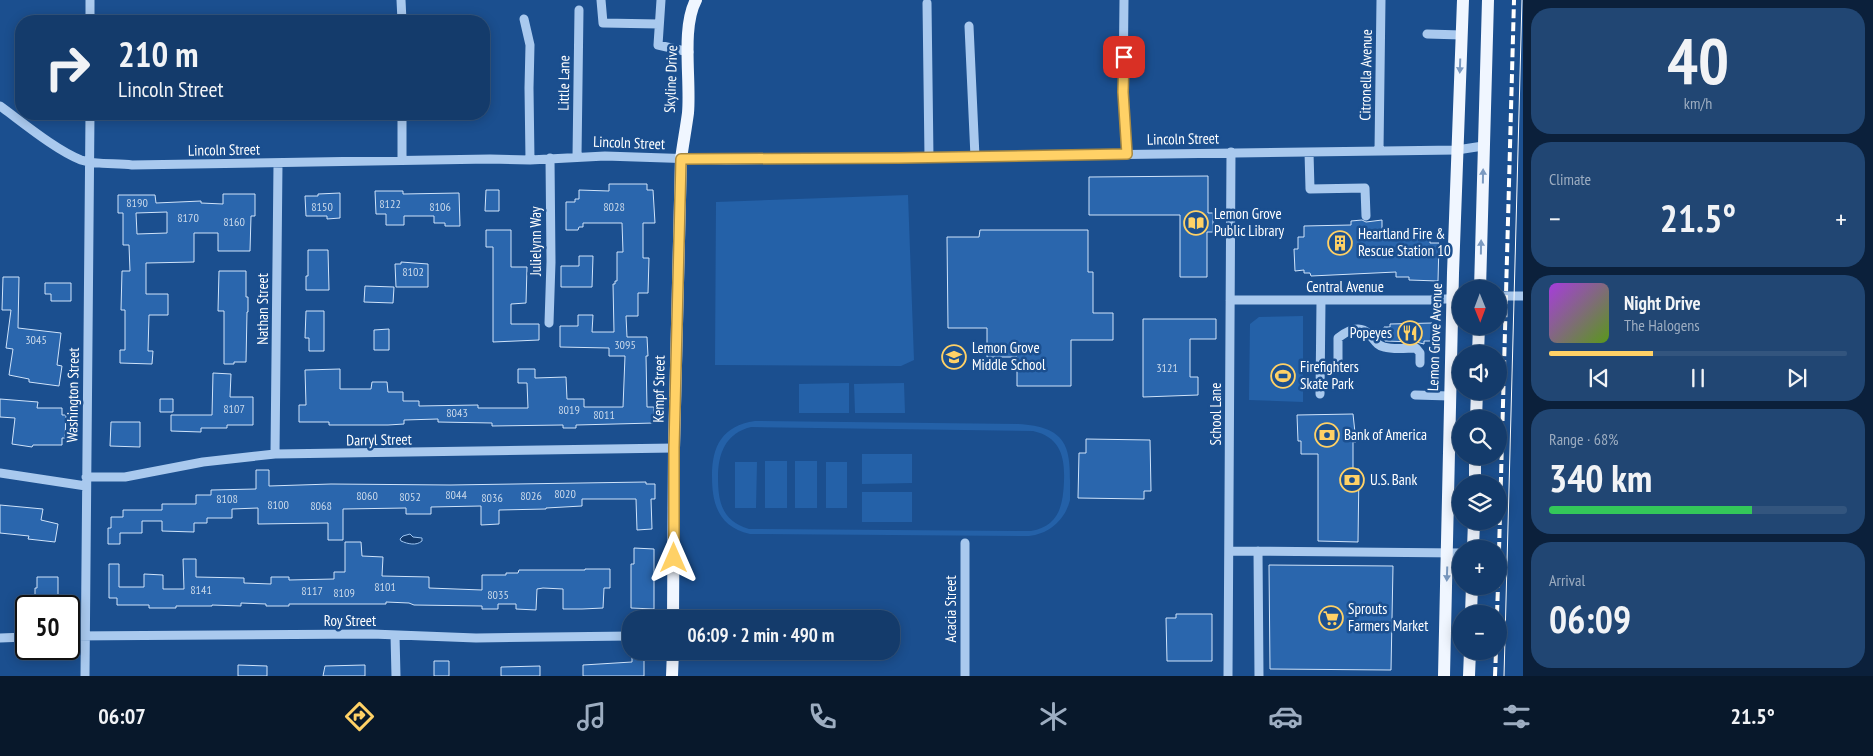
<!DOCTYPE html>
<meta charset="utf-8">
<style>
body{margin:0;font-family:"PT Sans Narrow",sans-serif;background:#214673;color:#f1f3f6;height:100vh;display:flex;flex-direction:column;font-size:19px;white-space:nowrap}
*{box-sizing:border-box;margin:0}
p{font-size:16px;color:#9dadc1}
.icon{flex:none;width:28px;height:28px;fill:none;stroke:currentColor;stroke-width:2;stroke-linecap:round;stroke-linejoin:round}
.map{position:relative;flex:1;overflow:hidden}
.details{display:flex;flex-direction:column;gap:8px;padding:8px;background:#0b203b;width:350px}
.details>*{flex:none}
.guide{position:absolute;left:15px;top:15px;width:475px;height:105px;border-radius:20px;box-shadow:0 2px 12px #0003,0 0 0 1px #33557e;background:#143b6b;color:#f1f3f6;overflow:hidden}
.needle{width:32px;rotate:179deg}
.fabs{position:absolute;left:1452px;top:280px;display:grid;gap:10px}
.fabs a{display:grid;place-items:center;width:55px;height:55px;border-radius:50%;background:#143b6b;box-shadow:0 2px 12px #0003,0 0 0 1px #33557e;font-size:25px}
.speed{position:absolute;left:15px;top:595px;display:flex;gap:10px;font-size:25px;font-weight:700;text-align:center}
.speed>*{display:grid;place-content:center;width:65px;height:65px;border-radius:50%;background:#143b6b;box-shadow:0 2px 12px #0003,0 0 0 1px #33557e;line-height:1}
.speed .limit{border:2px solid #111;border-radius:8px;background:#fff;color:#111}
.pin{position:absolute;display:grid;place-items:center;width:42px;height:42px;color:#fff;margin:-21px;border-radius:10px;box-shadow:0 2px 8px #0006}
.me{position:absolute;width:55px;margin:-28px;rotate:0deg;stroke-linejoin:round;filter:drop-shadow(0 0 4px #0008)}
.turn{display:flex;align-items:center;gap:18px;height:105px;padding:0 20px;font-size:22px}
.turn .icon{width:65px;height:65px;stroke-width:2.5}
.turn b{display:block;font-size:35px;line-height:42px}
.big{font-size:38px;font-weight:700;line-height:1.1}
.details .card{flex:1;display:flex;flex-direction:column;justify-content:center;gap:8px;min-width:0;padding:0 18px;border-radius:20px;background:#214673}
.details .dial{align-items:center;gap:0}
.dial b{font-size:65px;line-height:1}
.song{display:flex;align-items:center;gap:15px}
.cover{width:60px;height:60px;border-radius:8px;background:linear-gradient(135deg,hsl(280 70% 55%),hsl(90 70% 35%))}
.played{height:5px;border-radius:2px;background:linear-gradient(90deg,#ffd166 35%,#33557e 35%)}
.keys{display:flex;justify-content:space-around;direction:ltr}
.heat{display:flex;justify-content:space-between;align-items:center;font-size:28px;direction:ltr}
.charge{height:8px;border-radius:4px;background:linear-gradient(90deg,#34c759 68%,#33557e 0)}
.trip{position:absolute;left:622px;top:610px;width:278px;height:50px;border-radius:20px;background:#143b6b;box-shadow:0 2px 12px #0003,0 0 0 1px #33557e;font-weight:700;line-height:50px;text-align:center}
.tab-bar{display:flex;height:80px;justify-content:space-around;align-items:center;background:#08182b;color:#9dadc1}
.tab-bar .icon{width:35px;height:35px}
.tab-bar .on{color:#ffd166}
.tab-bar b{font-size:22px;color:#f1f3f6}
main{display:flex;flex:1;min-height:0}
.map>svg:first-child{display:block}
</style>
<main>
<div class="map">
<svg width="1523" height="676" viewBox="0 0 1523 676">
<rect width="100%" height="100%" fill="#1b4f8f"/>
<path fill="#2461a8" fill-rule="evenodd" d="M908,195L914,360L901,366L715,365L716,202Z
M1303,316V402L1249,400L1250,324L1259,317Z
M849,383V413H799V384Z
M904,383L905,413H855L854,384Z
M755,421L1018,424C1075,427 1070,455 1070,500C1065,520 1049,534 1029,536L750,534C719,527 712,505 712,476C712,446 722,426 755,421ZM751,427L1033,431C1060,437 1065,456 1064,481C1063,506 1059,526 1031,531L749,529C722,521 718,502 718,477C718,453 726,433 751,427Z
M862,454H912V483L862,484Z
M765,461H787V508H765Z
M795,461H817V508H795Z
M735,462H757L756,508H735Z
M826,462H847V508H826Z
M862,492H912V522H862Z"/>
<path fill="#123a6d" stroke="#9cc4f0" d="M410,534L413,537L422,538V541C416,546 408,544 401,541L400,539L403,536Z"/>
<path fill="#2a66ad" stroke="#cfe3fa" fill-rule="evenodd" d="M1208,176V213H1213V232H1207V277H1180V215H1089V177Z
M609,184H647V190H653L655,223H643V258H649L648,293H638V316H626L627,337H647L648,356H646L647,407H654V423L576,425V428H563V425L492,426V423L438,422V419L404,420V424L388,425H329V422H299V405H306L305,370L340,369V389H371L372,382H387L388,392H403V401H419V406L478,405V408H528L527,383H518V369H535V378L566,377L567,399H584V407H623L625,356H609V348L560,347V326H578V315H593L592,332H614L613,284H615V281H617V252H623L622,223H583V227H579L578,230H566V202H575V199H579V190L609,191Z
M486,190H499V211H485Z
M375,191H403V194L459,193L460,226H445V223H434V216H404V225H386V214H376Z
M340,193V218L327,219V216H306L305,196H318V194Z
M223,194H255V216H251L250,251H218V233H194V262L146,263V294H168V315H149L148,351H153L152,364L120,363V350H125V310H121L122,271H130L129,245H123V213H118V195H155L156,203L201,201V203L223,204ZM167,212V233L137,234L136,213Z
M1362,220L1366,222L1382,220V235H1430V243H1439L1438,281L1409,280V277H1396V272L1311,276L1310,273H1304V270L1295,271L1294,249H1298V237H1304V226L1351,225V221Z
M486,230H511V267H527L526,303L511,304V324H539V340L493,342V247H486Z
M980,230H1088V272H1093V313H1113V340H1071V386H1017V357H987V328H948L947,237H979Z
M308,250H328L329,290H306V276H308Z
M579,256H593L592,287H561V266H579Z
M401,262L428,264V287H396L395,264H401Z
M219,271H246V297H248V312H247L246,362H234V364H224V311H218Z
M3,277H19L18,328L61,333L57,365L62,366L59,386L29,382V379L9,375L13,349L6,348L11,310H2Z
M45,283H71V301H51V294H45Z
M365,286L394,287L393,303L364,302Z
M306,311H324V351H309V338H305Z
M1143,319H1216V339H1190V377H1198V395L1143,397Z
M1432,323V327H1436V338L1431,339V341H1424V344L1416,342L1385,341L1384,327H1390V324Z
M389,329V350H374V330Z
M213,373L231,374L230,397H253V425H227V428H201V432L171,431V415H212Z
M0,399L38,402L37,408H62V415H66L65,438H62V445H33L32,447L12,444L15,418L0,417Z
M160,399H173V412H160Z
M1353,414L1356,442H1353V469H1359L1358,542L1318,541V454H1301V441H1298L1297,415Z
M111,422H140V447L110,446Z
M1086,439L1150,440L1151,491H1144V499L1078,498L1079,453H1086Z
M256,470H269V486L331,484L450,485L646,482V484H655V499H651L652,529L637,530L636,499H582V506L546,508V509L499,510V524L481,525V506L431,507V514H406V508L343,509V540H328V523L258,524V508L232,509V518H207V523H194V532L162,531V521H142V533H120V544H108V528H111V517H123V510H162V504H196V495H211V490L256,489Z
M0,505L43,509L41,520L58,524L55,542L28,539L29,536L0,533Z
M345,542H361L362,556L383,557L382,576L429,577V588L482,590V575H506V573H518L519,570H585V569H610V588H604L603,608L582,609H563V589L543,588L537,589L536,610L516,609V604H498V609H482V606L414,605L409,603L386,602V604H289V606H266V604L241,603V606L212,605V606H176V608H149V605H117V598H109V564H119V587H144V574L163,575V589H184L183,559H196V577L244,578V583L271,584V577H289V580L334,579V572H345Z
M634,548L654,549V609L631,608V564H634Z
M1269,565L1393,566L1391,670L1270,669Z
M37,577H58V597H52V606H35V588H37Z
M1176,614H1212V661H1167L1166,618H1176Z
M632,651H644V676H583V665L632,662Z
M434,661H449V676H434Z
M238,665L267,666V676H238Z
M365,665V676H323L325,666Z
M540,666V676H501V667Z"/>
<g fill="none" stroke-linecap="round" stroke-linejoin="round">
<path stroke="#a9c9ee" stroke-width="9" d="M401,0L402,21
M601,0L603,23L659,24
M661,0L658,45L689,52
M1124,0L1123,92L1127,154
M927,3L929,158
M524,19L530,45L529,88L530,160
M90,21V0
M969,26L975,157
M1427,34L1462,35
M0,106C22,122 57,151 81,160C96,165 116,163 132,165L490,159L530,160L605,156L726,160L1457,150L1483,146
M402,114V160
M1379,150L1381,0
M1309,152L1310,189L1365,188L1366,216
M577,156L579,10
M1499,296H1523
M1230,300H1430L1461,298
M549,323L551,262L550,158
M1338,363V338C1347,331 1359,324 1369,334C1374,339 1377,346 1384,347C1394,350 1407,348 1416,348L1420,353V363
M1320,394L1321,301
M1415,395L1450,396
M275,454L278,164
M0,473L86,486
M86,477H125L203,462L275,454L674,448
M1229,551L1461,553
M1258,551L1259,676
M395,635L396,676
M69,636L372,634L476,638L631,636
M0,638L26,637
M85,676L90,114
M965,676V543
M1228,676L1231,152"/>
<path stroke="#f0f6ff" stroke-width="12" d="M1480,289L1488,0
M1478,354L1479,326
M1476,419L1477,391
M1475,484V456
M1473,549L1474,521
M1471,614L1472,586
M673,619L674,448L681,159C683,144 686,128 688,113C691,80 681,28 696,0
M672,676L673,651
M1444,676L1453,273L1463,0
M1469,676L1470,651"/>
<path stroke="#fff" stroke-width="1" d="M1504,676L1522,0"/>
<path stroke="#fff" stroke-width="4" stroke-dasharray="9 4" stroke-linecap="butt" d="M1499,551L1514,0
M1497,614L1498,586
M1495,676L1496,651"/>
</g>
<defs><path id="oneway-solid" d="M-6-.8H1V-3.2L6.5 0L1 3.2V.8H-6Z" transform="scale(1.25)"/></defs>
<g fill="#7b9ac1">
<use href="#oneway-solid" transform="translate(1460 66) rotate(92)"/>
<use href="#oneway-solid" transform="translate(1483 176) rotate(-89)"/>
<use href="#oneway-solid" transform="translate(1481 247) rotate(-89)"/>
<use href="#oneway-solid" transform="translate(1447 574) rotate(92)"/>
</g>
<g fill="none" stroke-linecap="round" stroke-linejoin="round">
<g stroke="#a68842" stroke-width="12">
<path id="route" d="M674,558V448L681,159L899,158L1127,154L1123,92L1124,57"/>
</g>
<use href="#route" stroke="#ffd166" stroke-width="9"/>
</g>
<defs>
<g id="library-ring" transform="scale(1.25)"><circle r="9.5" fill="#1b4f8f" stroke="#ffd166" stroke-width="1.5"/><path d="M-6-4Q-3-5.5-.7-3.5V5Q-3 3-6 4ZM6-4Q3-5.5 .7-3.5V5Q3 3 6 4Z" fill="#ffd166"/></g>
<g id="building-ring" transform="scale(1.25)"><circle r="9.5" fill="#1b4f8f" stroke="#ffd166" stroke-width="1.5"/><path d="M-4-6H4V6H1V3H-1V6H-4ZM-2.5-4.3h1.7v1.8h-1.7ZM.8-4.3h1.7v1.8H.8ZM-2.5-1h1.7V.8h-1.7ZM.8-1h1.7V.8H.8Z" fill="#ffd166"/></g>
<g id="restaurant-ring" transform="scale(1.25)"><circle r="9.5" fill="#1b4f8f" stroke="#ffd166" stroke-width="1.5"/><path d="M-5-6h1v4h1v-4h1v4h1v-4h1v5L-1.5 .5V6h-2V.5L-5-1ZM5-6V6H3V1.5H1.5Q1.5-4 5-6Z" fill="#ffd166"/></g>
<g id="school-ring" transform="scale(1.25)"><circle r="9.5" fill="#1b4f8f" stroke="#ffd166" stroke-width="1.5"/><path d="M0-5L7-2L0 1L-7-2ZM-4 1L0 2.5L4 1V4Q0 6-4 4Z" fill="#ffd166"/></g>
<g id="stadium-ring" transform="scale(1.25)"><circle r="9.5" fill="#1b4f8f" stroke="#ffd166" stroke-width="1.5"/><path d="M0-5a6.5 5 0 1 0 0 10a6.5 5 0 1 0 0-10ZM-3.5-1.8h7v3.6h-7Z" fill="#ffd166"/></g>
<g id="bank-ring" transform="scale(1.25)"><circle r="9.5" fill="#1b4f8f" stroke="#ffd166" stroke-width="1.5"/><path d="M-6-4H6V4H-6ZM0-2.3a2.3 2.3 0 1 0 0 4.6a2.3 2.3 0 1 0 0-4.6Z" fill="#ffd166"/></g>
<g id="supermarket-ring" transform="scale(1.25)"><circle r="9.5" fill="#1b4f8f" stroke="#ffd166" stroke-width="1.5"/><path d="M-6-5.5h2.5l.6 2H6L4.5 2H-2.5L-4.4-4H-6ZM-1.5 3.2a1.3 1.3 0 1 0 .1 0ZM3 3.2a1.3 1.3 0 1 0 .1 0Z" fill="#ffd166"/></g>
</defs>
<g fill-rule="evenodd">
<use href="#library-ring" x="1196" y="223"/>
<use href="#building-ring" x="1340" y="243"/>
<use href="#restaurant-ring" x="1410" y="333"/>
<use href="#school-ring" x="954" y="357"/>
<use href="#stadium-ring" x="1283" y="376"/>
<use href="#bank-ring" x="1327" y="435"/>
<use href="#bank-ring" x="1352" y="480"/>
<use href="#supermarket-ring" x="1331" y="618"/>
</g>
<g text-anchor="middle" stroke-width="5" stroke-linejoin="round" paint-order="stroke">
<g font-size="12" fill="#cad9ea">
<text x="137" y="207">8190</text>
<text x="390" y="208">8122</text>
<text x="322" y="211">8150</text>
<text x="440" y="211">8106</text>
<text x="614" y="211">8028</text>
<text x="188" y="222">8170</text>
<text x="234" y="226">8160</text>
<text x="413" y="276">8102</text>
<text x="36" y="344">3045</text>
<text x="625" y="349">3095</text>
<text x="1167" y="372">3121</text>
<text x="234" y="413">8107</text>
<text x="569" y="414">8019</text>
<text x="457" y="417">8043</text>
<text x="604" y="419">8011</text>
<text x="565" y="498">8020</text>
<text x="456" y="499">8044</text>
<text x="367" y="500">8060</text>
<text x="531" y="500">8026</text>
<text x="410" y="501">8052</text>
<text x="492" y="502">8036</text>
<text x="227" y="503">8108</text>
<text x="278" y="509">8100</text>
<text x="321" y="510">8068</text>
<text x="385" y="591">8101</text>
<text x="201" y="594">8141</text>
<text x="312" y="595">8117</text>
<text x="344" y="597">8109</text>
<text x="498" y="599">8035</text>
</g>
<g font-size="15" fill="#fff" stroke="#1b4f8f">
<text transform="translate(1366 75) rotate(-89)" y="5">Citronella Avenue</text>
<text transform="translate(671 79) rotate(-88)" y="5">Skyline Drive</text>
<text transform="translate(564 83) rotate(-89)" y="5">Little Lane</text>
<text transform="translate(1183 139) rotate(-1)" y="5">Lincoln Street</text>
<text transform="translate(629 143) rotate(2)" y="5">Lincoln Street</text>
<text transform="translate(224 150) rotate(-1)" y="5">Lincoln Street</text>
<text transform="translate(536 241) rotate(-90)" y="5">Julielynn Way</text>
<text x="1345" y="292">Central Avenue</text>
<text transform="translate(263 309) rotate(-90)" y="5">Nathan Street</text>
<text transform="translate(1435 337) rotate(-88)" y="5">Lemon Grove Avenue</text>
<text transform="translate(659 389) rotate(-89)" y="5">Kempf Street</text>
<text transform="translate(73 395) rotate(-89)" y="5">Washington Street</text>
<text transform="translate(1216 414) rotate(-90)" y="5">School Lane</text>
<text transform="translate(379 440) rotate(-1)" y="5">Darryl Street</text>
<text transform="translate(951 609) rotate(-90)" y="5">Acacia Street</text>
<text x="350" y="626">Roy Street</text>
</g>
<g font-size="15" fill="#fff" stroke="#1b4f8f" text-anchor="start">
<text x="1214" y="219">Lemon Grove<tspan x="1214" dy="17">Public Library</tspan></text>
<text x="1358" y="239">Heartland Fire &amp;<tspan x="1358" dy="17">Rescue Station 10</tspan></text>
<text x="1392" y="338" text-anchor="end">Popeyes</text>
<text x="972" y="353">Lemon Grove<tspan x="972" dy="17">Middle School</tspan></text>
<text x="1300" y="372">Firefighters<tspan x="1300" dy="17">Skate Park</tspan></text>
<text x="1344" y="440">Bank of America</text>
<text x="1370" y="485">U.S. Bank</text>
<text x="1348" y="614">Sprouts<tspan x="1348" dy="17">Farmers Market</tspan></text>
</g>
</g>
</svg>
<div class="fabs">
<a><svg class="needle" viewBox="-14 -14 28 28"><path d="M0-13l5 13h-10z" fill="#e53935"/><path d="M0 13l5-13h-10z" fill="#9dadc1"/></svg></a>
<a><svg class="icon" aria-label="sound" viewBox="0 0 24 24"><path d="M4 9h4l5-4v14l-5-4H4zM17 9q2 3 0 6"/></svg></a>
<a><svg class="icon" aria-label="search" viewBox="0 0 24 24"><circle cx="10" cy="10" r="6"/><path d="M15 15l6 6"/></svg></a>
<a><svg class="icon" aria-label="layers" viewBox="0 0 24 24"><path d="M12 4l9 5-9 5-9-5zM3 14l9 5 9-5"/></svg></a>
<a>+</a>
<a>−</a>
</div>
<div class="speed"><div class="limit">50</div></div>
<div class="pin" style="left:1124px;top:57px;background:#d93025"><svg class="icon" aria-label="arrive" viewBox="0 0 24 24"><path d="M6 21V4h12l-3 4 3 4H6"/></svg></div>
<svg class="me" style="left:674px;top:558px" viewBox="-20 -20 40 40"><path d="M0-17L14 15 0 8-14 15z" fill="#ffd166" stroke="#fff" stroke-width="4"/></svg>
<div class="trip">06:09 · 2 min · 490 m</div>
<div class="guide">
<div class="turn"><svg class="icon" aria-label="right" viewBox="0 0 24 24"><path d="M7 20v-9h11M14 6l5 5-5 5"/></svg><div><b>210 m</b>Lincoln Street</div></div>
</div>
</div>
<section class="details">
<div class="card dial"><b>40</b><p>km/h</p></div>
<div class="card"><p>Climate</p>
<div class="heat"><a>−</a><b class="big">21.5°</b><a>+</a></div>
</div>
<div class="card">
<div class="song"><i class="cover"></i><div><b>Night Drive</b><p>The Halogens</p></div></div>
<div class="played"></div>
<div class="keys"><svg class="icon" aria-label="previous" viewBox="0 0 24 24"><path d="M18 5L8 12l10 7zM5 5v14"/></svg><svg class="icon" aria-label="pause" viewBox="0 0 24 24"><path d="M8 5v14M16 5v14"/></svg><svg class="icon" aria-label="next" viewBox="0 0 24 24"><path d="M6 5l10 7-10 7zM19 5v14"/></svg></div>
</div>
<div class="card"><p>Range · 68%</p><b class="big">340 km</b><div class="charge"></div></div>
<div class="card"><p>Arrival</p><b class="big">06:09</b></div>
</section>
</main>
<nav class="tab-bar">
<b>06:07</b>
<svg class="icon on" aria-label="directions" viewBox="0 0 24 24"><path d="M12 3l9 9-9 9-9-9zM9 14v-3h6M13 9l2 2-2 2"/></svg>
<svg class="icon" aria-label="music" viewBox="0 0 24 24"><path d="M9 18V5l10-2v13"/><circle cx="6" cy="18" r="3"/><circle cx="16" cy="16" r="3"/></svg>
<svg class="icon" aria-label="phone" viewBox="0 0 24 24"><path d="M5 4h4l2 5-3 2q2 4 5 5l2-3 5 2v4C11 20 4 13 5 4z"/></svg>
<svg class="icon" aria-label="climate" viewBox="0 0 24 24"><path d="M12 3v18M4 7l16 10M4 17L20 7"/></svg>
<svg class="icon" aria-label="car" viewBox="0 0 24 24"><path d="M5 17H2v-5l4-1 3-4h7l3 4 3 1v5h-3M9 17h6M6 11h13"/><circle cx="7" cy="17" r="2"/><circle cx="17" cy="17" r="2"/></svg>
<svg class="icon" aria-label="filters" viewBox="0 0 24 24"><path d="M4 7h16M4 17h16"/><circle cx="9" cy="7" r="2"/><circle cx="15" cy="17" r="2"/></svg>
<b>21.5°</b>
</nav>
